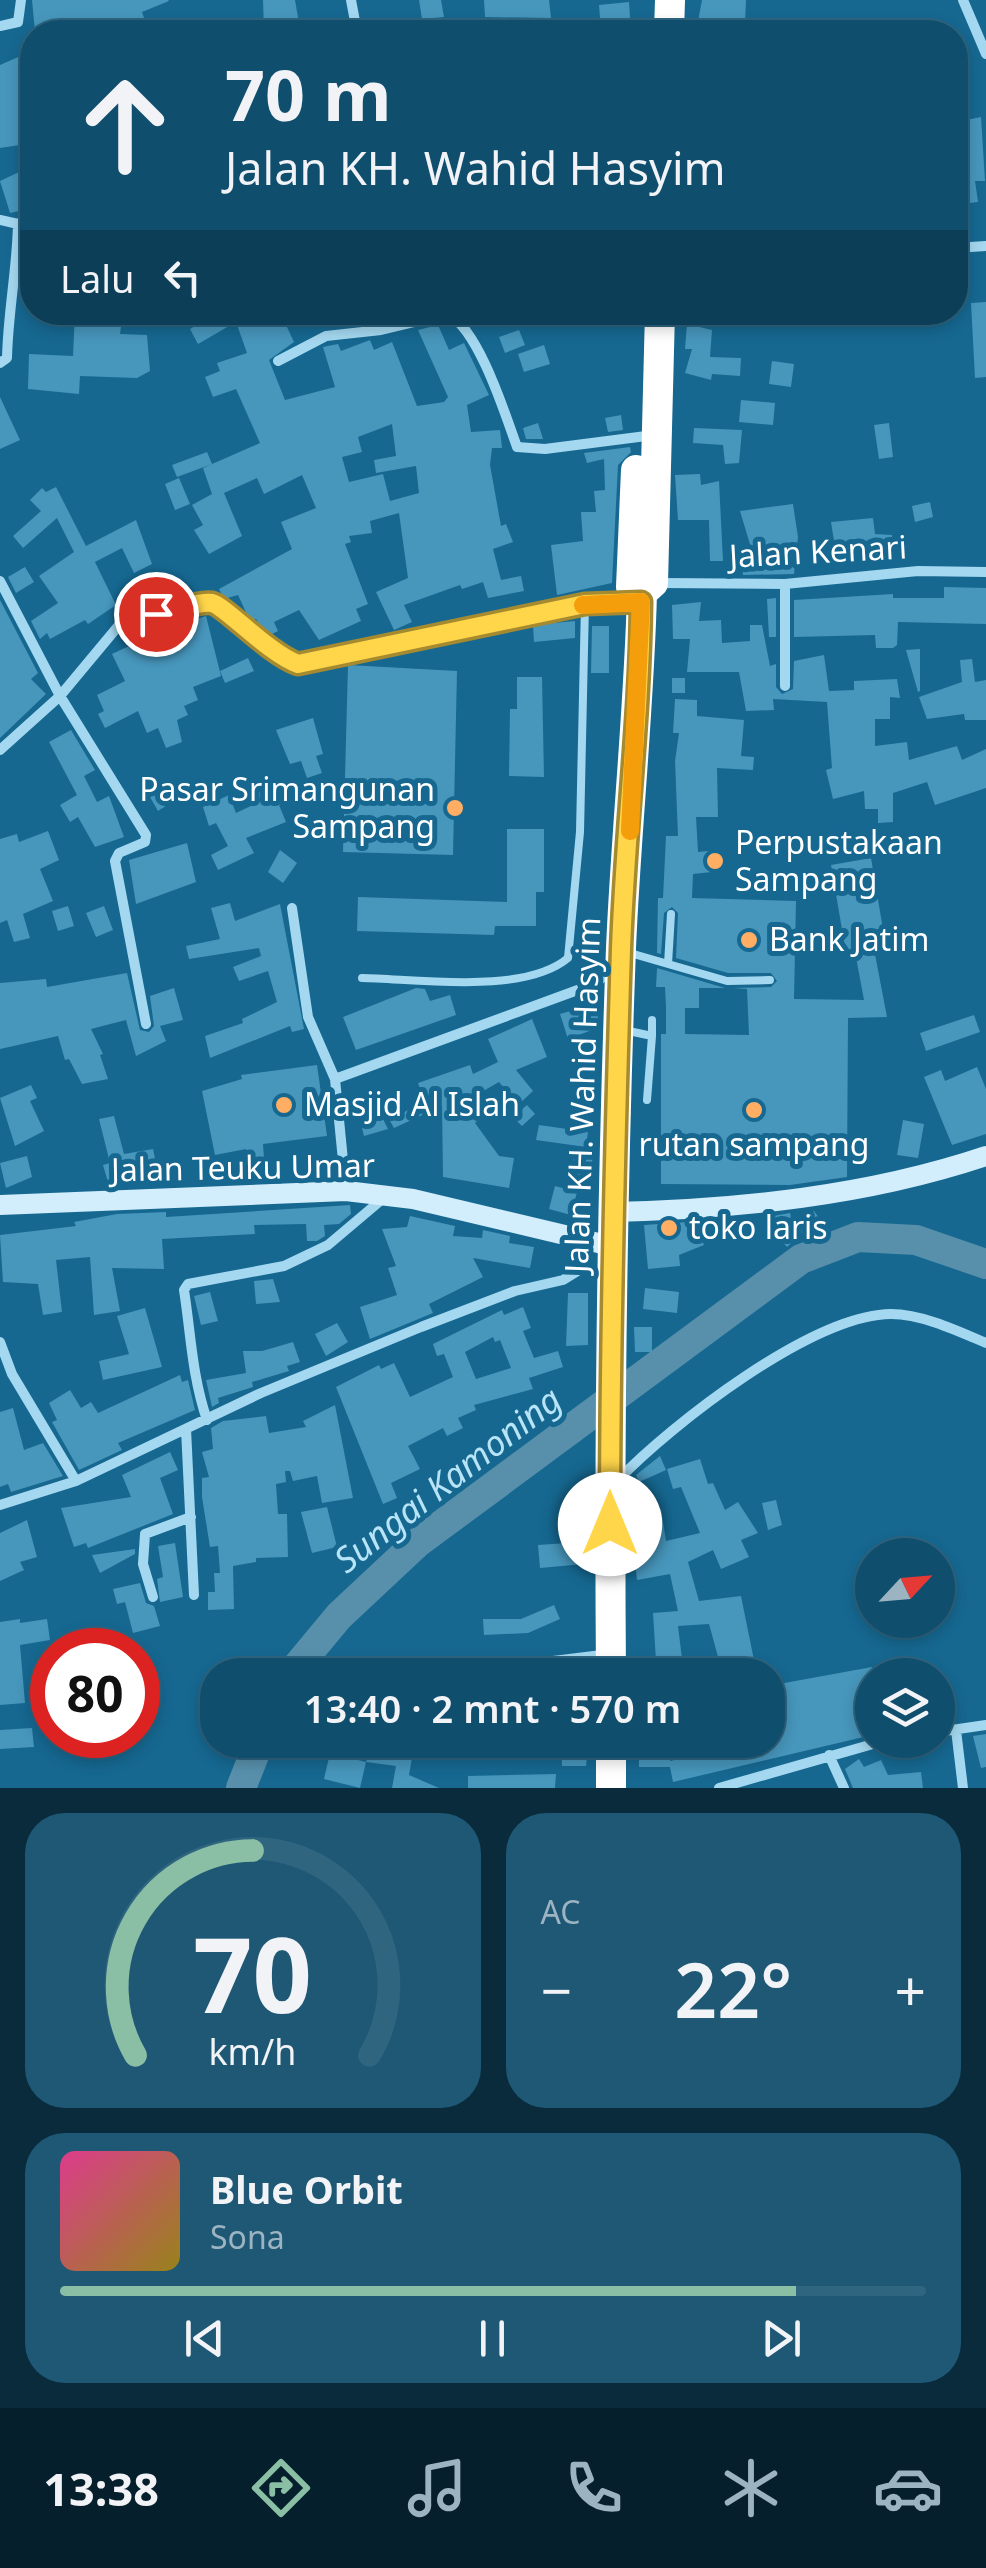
<!DOCTYPE html>
<html lang="id">
<meta charset="utf-8">
<style>
body{margin:0;font-family:"Noto Sans",sans-serif;background:#1e5875;color:#f1f3f6;height:100vh;display:flex;flex-direction:column;font-size:38px;white-space:nowrap}
*{box-sizing:border-box;margin:0}
p{font-size:32px;color:#9cb4c2}
.icon{flex:none;width:55px;height:55px;fill:none;stroke:currentColor;stroke-width:2;stroke-linecap:round;stroke-linejoin:round}
.map{position:relative;height:1788px;overflow:hidden}
.details{display:flex;flex-direction:column;gap:25px;padding:25px;background:#092b3c;flex:1}
.details>*{flex:none}
.top-card{position:absolute;left:20px;top:20px;width:948px;height:305px;border-radius:40px;box-shadow:0 5px 15px #0003,0 0 0 2px #306580;background:#104e6d;color:#f1f3f6;overflow:hidden}
.needle{width:65px;rotate:64deg}
.tools{position:absolute;left:855px;top:1538px;display:grid;gap:20px}
.tools a{display:grid;place-items:center;width:100px;height:100px;border-radius:50%;background:#104e6d;box-shadow:0 5px 15px #0003,0 0 0 2px #306580;font-size:50px}
.speed{position:absolute;left:30px;top:1628px;display:flex;gap:20px;font-size:50px;font-weight:700;text-align:center}
.speed>*{display:grid;place-content:center;width:130px;height:130px;border-radius:50%;background:#104e6d;box-shadow:0 5px 15px #0003,0 0 0 2px #306580;line-height:1}
.speed .limit{border:15px solid #d22;background:#fff;color:#111}
.pin{position:absolute;display:grid;place-items:center;width:85px;height:85px;color:#fff;margin:-42px;border:5px solid #fff;border-radius:50%;box-shadow:0 2px 10px #0007}
.me{position:absolute;width:110px;margin:-55px;rotate:0deg;stroke-linejoin:round;filter:drop-shadow(0 0 8px #0008)}
.turn{display:flex;align-items:center;gap:35px;height:210px;padding:0 40px;font-size:45px}
.turn .icon{width:130px;height:130px;stroke-width:2.5}
.turn b{display:block;font-size:70px;line-height:85px}
.then{display:flex;align-items:center;height:95px;padding:0 40px;background:#0003;gap:20px;font-size:38px}
.big{font-size:75px;font-weight:600;line-height:1.1}
.details .widget{flex:1;display:flex;flex-direction:column;justify-content:center;gap:15px;min-width:0;padding:0 35px;border-radius:40px;background:#1e5875}
.details .dial{align-items:center;gap:0}
.dial svg{height:260px;overflow:visible;fill:none;stroke:#306580;stroke-width:7;stroke-linecap:round;text-anchor:middle}
.dial text{fill:#f1f3f6;stroke:none}
.song{display:flex;align-items:center;gap:30px}
.cover{width:120px;height:120px;border-radius:15px;background:linear-gradient(135deg,hsl(330 70% 55%),hsl(50 70% 35%))}
.played{height:10px;border-radius:5px;background:linear-gradient(90deg,#8abfa5 85%,#306580 85%)}
.keys{display:flex;justify-content:space-around;direction:ltr}
.heat{display:flex;justify-content:space-between;align-items:center;font-size:55px;direction:ltr}
.details .tiles{flex:1;display:grid;gap:25px;grid-template-columns:1fr 1fr}
.widget:last-child{grid-column:span 2}
.trip{position:absolute;left:200px;top:1658px;width:585px;height:100px;border-radius:40px;background:#104e6d;box-shadow:0 5px 15px #0003,0 0 0 2px #306580;font-weight:600;line-height:100px;text-align:center}
.tab-bar{display:flex;height:160px;justify-content:space-around;align-items:center;background:#061f2c;color:#9cb4c2}
.tab-bar .icon{width:70px;height:70px}
.tab-bar .selected{color:#8abfa5}
.tab-bar b{font-size:45px;color:#f1f3f6}
.map>svg:first-child{display:block}
</style>
<div class="map">
<svg width="986" height="1788" viewBox="0 0 986 1788">
<rect width="100%" height="100%" fill="#166891"/>
<g fill="none" stroke-linecap="round" stroke-linejoin="round">
<path stroke="#5890ac" stroke-width="30" d="M290,1675L339,1616L417,1543L801,1259L858,1237L916,1240L986,1264
M241,1788L260,1740"/>
</g>
<path fill="#4796bc" fill-rule="evenodd" d="M32,0H168L169,1L142,12L146,24L137,27L139,32H35Z
M263,0H295L299,23L264,30Z
M419,0H441L444,17L422,19Z
M484,0H549L551,18L485,17Z
M702,0H746L745,23L716,21L714,32H696Z
M629,2L630,18H600L599,5Z
M32,51V137L25,138L26,144L0,148V65Z
M981,117L985,181H975L978,202L960,204L955,180V166H961L957,145L962,144L957,122Z
M32,166V208L10,213L0,181Z
M986,302V377L975,378L971,303Z
M75,312H123L120,334L147,335L150,371L137,378L80,376L79,394L28,389L29,354L73,356Z
M219,312H280L294,342L269,360L285,400L335,387L323,347L338,344L341,351L370,340L374,350L392,342L417,406L444,402L448,397L418,330L438,325L449,350L464,343L489,395L467,405L471,432L500,430L502,448H492L490,465L501,526L506,524L513,542L493,549L501,580L521,576L524,591L488,598L483,582L462,589L460,585L404,605L412,622L394,630L376,592L408,578L399,513L370,521L372,533L349,536L351,542L345,544L368,604L356,609L361,621L319,640L299,610L274,622L278,631L266,637L256,619L250,621L238,595L224,599L219,589L292,549L281,522L316,508L302,475L264,494L257,478L224,493L242,536L209,554L194,530L203,525L192,505L212,494L203,468L260,443L236,389L213,397L205,377L220,371L217,363L247,353L236,322L198,344L190,329ZM392,424L396,456L374,460L376,473L416,466L419,493L390,501L383,474L349,482L342,457L362,452L358,437Z
M711,312H751V327L711,325Z
M687,324L712,330L710,357L741,358L740,376L712,374L711,380L685,373L692,349H685Z
M519,330L525,345L505,353L499,337Z
M544,345L550,364L524,372L518,354Z
M772,361L794,364L791,387L769,384Z
M0,397L20,440L0,449Z
M741,400L775,403L773,425L739,422Z
M621,415L623,430L608,432L605,418Z
M538,423L543,439H526L523,428Z
M889,423L893,457L879,459L874,425Z
M694,428L742,430L739,463L725,464L723,445L693,443Z
M630,447L631,452L618,465L612,583L557,595L551,545L583,541L581,512H596L594,491L605,490L604,459L587,463L584,453Z
M207,452L212,464L177,477L172,465Z
M700,474L701,485L719,481L723,561H710L709,520H678L675,475Z
M179,478L190,504L175,510L165,484Z
M56,487L86,546L136,520L152,564L134,573L122,548L95,562L116,605L88,624L85,620L50,639L47,633L40,639L31,621L58,603L39,576L74,552L57,518L23,548L13,536L41,511L30,500L42,488L46,492Z
M930,502L933,517L915,522L912,506Z
M793,504L798,537L794,574L743,575L741,552L752,551L740,511Z
M873,518L875,534L892,535L891,557L859,556V550L836,554L831,522Z
M25,567L34,582L16,593L8,577Z
M944,587L986,588V624L898,622L897,645L893,648H876L875,635L794,637V600L893,594V598H944Z
M776,598V637H769L767,599Z
M0,600L38,673L31,679L46,694L0,738Z
M701,602L699,621L721,620L722,643L750,641V625H762L770,666L776,664V687L782,694L793,689L794,661L824,655L829,691L854,690V681L897,679L900,698L890,697V719H875V746L907,742L909,760L957,746L962,760L986,749V788L935,805L927,782L893,793V822L878,823V809H865L864,791L833,799L826,770L832,768L827,702L773,699L774,710L746,711L739,672H687L690,639H673L672,605Z
M206,616L221,676L193,687L198,700L184,706L188,715L177,720L182,742L166,748L158,728L147,733L138,711L105,728L98,714L104,711L97,695L125,681L112,654L142,640L138,630L152,624L156,633Z
M575,621V638L534,642L533,625Z
M592,626H609V673H591Z
M920,649V691L918,692L906,650Z
M248,658L254,671L225,683L220,671Z
M972,659L975,682L986,680V720H965L964,714L927,719L919,697L962,682L960,660Z
M348,665L457,671L453,855L343,852Z
M517,677H542L544,777L509,776L510,709H517Z
M672,678H685V693H672Z
M675,699L697,700V716L744,720L741,756L754,757L753,770L717,768L718,817H696L698,852L719,850L721,871L693,874L692,898L796,901L794,999L864,1000L855,952L846,953L831,865L871,858L886,947L874,949L887,1017L848,1018L847,1177L790,1185L661,1184V1034H666V1007L665,987H656L657,968L725,988H699V1008H685V1034L749,1035L747,989L733,988L771,987L777,981L771,973H728L676,958L678,913L672,907L664,913L661,954L657,953L658,898H663L666,836H678L675,761L679,733H673Z
M313,718L323,754L316,756L322,773L307,778L301,761L290,764L276,730Z
M71,730L95,770L84,776L97,802L109,796L124,837L95,847L78,817L70,822L60,805L77,795L49,742Z
M277,783L286,802L279,805L286,822L246,838L254,853L218,870L211,855L228,846L216,823L209,826L203,807L229,795L236,813L261,801L257,793Z
M169,784L178,798L158,811L150,797Z
M507,829H544V892H536V926H495L494,935L357,931L358,897L507,902Z
M48,831L59,860L40,869L53,901L23,914L30,938L14,942L7,920L0,923V839L17,834L19,842Z
M187,843L196,882L136,904L129,860Z
M280,850L297,863L283,883L268,872Z
M230,903L235,921L280,904L304,1029L292,1032L290,1026L210,1058L205,1036L243,1023L242,1019L277,1002L268,971L239,981L233,967L261,956L259,948L189,959L186,946L220,939L211,908Z
M68,906L74,926L58,931L52,911Z
M104,906L113,930L96,937L86,913Z
M127,973L140,1030L149,1032L154,1026L150,996L174,988L183,1020L160,1026L166,1041L136,1056L126,1020L91,1029L103,1054L100,1055L108,1079L82,1084L69,1059L65,1060L58,1036L0,1049V983L46,979L47,987Z
M416,988L425,989L430,1001L450,995L456,1015L356,1050L343,1017Z
M595,1004L600,1027L568,1039L560,1014Z
M974,1015L980,1032L926,1051L920,1033Z
M532,1019L547,1057L516,1070L533,1091L518,1105L499,1082L464,1102L479,1119L475,1123L499,1156L514,1158L509,1188L443,1177L442,1106L394,1128L390,1121L424,1100L418,1083L470,1065L473,1074L498,1062L488,1039Z
M317,1065L327,1136L263,1144L265,1173L248,1174L246,1149L215,1155L202,1091L242,1079L241,1075Z
M977,1067L986,1089V1134L952,1145L924,1077L941,1070L945,1081Z
M31,1085L37,1098L30,1101L44,1131L15,1146L0,1098Z
M527,1105L535,1114L522,1126L513,1117Z
M381,1115L388,1129L364,1136L361,1124Z
M114,1116L124,1154L153,1149L157,1168L108,1182L103,1165L110,1163L99,1119Z
M903,1120L924,1124L918,1158L897,1155Z
M539,1125L588,1132L586,1147L536,1140Z
M574,1153L593,1154L590,1182L571,1181Z
M27,1156L32,1177L6,1188L0,1163Z
M555,1186L577,1192L571,1215L549,1209Z
M350,1205L351,1214L339,1224L324,1225L325,1236L317,1241H307L306,1224L254,1225L255,1234L162,1239L164,1269L112,1268L120,1311L94,1315L90,1257L56,1260L62,1312L43,1315L38,1284L3,1282L0,1235L76,1226L74,1222L117,1214L166,1212V1217Z
M814,1211L819,1218L811,1225L815,1230L802,1233L787,1247L780,1239L775,1241L778,1236L762,1218L790,1213L793,1226Z
M410,1216L455,1226L453,1236L482,1238L483,1230L510,1236L509,1243L534,1247L530,1268L473,1258L483,1277L429,1304L433,1313L370,1339L360,1307L397,1295L388,1268L396,1266L382,1229L407,1227Z
M718,1220L720,1233L700,1235L704,1245L679,1255L680,1266L648,1269L644,1225Z
M273,1279L280,1302L256,1304L254,1281Z
M645,1288L679,1292L677,1313L643,1309Z
M210,1292L218,1321L201,1325L194,1296Z
M568,1293H588V1345L566,1346Z
M523,1307L531,1328L523,1331L534,1358L558,1351L563,1367L529,1378L533,1389L474,1405L476,1410L458,1418L463,1428L447,1436L443,1428L408,1446L420,1469L391,1483L397,1498L383,1504L336,1387L379,1365L381,1369L394,1363L410,1397L453,1377L444,1354L437,1356L433,1344L502,1310L504,1315ZM493,1337L495,1342L500,1340L511,1368L476,1379L465,1352Z
M145,1308L162,1367L103,1380L99,1361L129,1354L117,1316Z
M337,1323L348,1342L326,1356L315,1334Z
M634,1327H652V1352H635Z
M293,1342L300,1362L287,1366L289,1371L252,1382L253,1387L218,1398L219,1403L212,1407L206,1380L246,1373L243,1351H262Z
M180,1375L182,1382L188,1380L195,1410L118,1443L122,1450L79,1470L52,1422L57,1420L49,1403L70,1390L81,1408L91,1402L98,1413Z
M335,1405L353,1498L322,1503L317,1476L293,1481L290,1471H285L286,1482L276,1484L278,1514H287L288,1557L256,1558V1562L233,1566L234,1609L208,1610V1592H215L214,1573H220L218,1546L210,1547L202,1497V1478L209,1477L202,1452L213,1449L211,1428L223,1421L266,1416L269,1433L306,1427L303,1421Z
M13,1408L24,1450L43,1443L63,1476L11,1492L8,1484L0,1487V1412Z
M170,1452L178,1470L160,1478L173,1514L88,1548L86,1543L74,1547L61,1508L131,1497L122,1475Z
M660,1456L666,1470L639,1482L636,1475Z
M700,1459L708,1484L713,1483L725,1510L738,1502L758,1533L741,1540L749,1557L721,1569L713,1550L688,1562L699,1601L741,1596L757,1675H723L709,1624L678,1626L684,1675H630V1666L656,1661L653,1613L678,1611L670,1574L637,1580L630,1518L661,1509L666,1541L700,1533L681,1487L673,1489L667,1469Z
M776,1500L782,1525L768,1530L762,1503Z
M327,1507L337,1547L312,1553L301,1512Z
M27,1520L37,1557L20,1562L24,1570L0,1581V1533Z
M582,1542L584,1564L540,1568L538,1545Z
M175,1543L183,1597L160,1602L157,1579L163,1577L158,1546Z
M135,1549V1554L100,1573L92,1555Z
M140,1583L146,1603L154,1606L160,1626L133,1633L125,1602L117,1604L113,1589Z
M554,1605L560,1619L528,1633L484,1635L483,1619H521Z
M20,1619V1623L47,1619L50,1640L20,1645L25,1703L0,1705V1622Z
M872,1667V1735L673,1782L670,1767H639V1740H670V1761L741,1746V1740H768V1686Z
M32,1728L34,1747L0,1749V1730Z
M986,1734V1767L981,1768L973,1736Z
M373,1740H415L409,1775L439,1788H392L396,1766L366,1762Z
M561,1740H589L586,1766H562Z
M330,1753L366,1762L360,1788L324,1779Z
M859,1759L864,1767L881,1760L888,1775L921,1772L923,1788H853L845,1769Z
M556,1774L555,1788H468V1776Z"/>
<g fill="none" stroke-linecap="round" stroke-linejoin="round">
<path stroke="#a4d8f0" stroke-width="8" d="M630,953L668,964L671,914
M668,964L727,981L770,980
M362,978C418,979 524,995 568,958L580,832L585,604
M624,1030L652,1036L647,1100
M652,1036V1020"/>
<path stroke="#a4d8f0" stroke-width="10" d="M351,0L357,32
M963,0L986,54
M0,26L18,22L21,0
M390,32L437,26L649,27
M0,220L18,224L32,217
M955,248L986,246
M278,361L326,336L381,330L448,314C479,330 505,414 517,447L545,449L654,435
M0,363L7,358C8,312 17,270 18,224
M0,581L60,696L120,624L135,617L209,602L225,609L265,648L298,664L585,604L640,602
M659,583L785,584L918,571L986,572
M785,584V686
M0,750L60,696L146,835L145,842L119,853L115,861L146,1024
M292,908L308,1017L335,1079L346,1191
M335,1079L594,984L612,970
M0,1342L12,1374L76,1481
M207,1420C192,1376 191,1335 184,1290L188,1284L284,1266L328,1245L386,1196
M186,1429L194,1595
M618,1480C672,1424 812,1315 891,1314C922,1314 958,1331 986,1343
M0,1505L76,1481L261,1393L421,1327L515,1291L563,1280L576,1272L592,1239
M153,1597L143,1564L145,1534L191,1517
M438,1675L610,1654
M956,1730L963,1788
M938,1732L986,1725
M829,1755L844,1788
M719,1788L887,1740"/>
<path stroke="#d2edfb" stroke-width="20" d="M0,1205L346,1191L413,1199L611,1246
M613,1212C738,1209 867,1196 986,1156"/>
<path stroke="#fff" stroke-width="30" d="M669,32L670,0
M636,470L631,587L642,593
M611,1675C609,1433 612,1190 621,948C626,830 639,712 642,593L653,583L660,312
M611,1740V1788"/>
</g>
<g fill="none" stroke-linecap="round" stroke-linejoin="round">
<g stroke="#a68a30" stroke-width="25">
<path id="route" d="M156,614C172,612 197,601 212,603C225,606 268,653 298,664L585,604L641,602C640,718 625,833 621,949C615,1141 610,1333 610,1524"/>
</g>
<use href="#route" stroke="#ffd54a" stroke-width="18"/>
<path stroke="#f59e0b" stroke-width="18" d="M583,605L641,602L630,831"/>
</g>
<g fill="#ffae63" stroke="#166891" stroke-width="4">
<circle cx="455" cy="808" r="10"/>
<circle cx="715" cy="861" r="10"/>
<circle cx="749" cy="940" r="10"/>
<circle cx="284" cy="1105" r="10"/>
<circle cx="754" cy="1110" r="10"/>
<circle cx="669" cy="1228" r="10"/>
</g>
<g text-anchor="middle" stroke-width="10" stroke-linejoin="round" paint-order="stroke">
<g font-size="32" fill="#fff" stroke="#166891">
<text transform="translate(818 552) rotate(-3)" y="11">Jalan Kenari</text>
<text transform="translate(583 1095) rotate(-88)" y="11">Jalan KH. Wahid Hasyim</text>
<text transform="translate(243 1168) rotate(-1)" y="11">Jalan Teuku Umar</text>
</g>
<g font-size="32" fill="#fff" stroke="#166891" text-anchor="start">
<text x="435" y="801" text-anchor="end">Pasar Srimangunan<tspan x="435" dy="37">Sampang</tspan></text>
<text x="735" y="854">Perpustakaan<tspan x="735" dy="37">Sampang</tspan></text>
<text x="769" y="951">Bank Jatim</text>
<text x="304" y="1116">Masjid Al Islah</text>
<text x="754" y="1156" text-anchor="middle">rutan sampang</text>
<text x="689" y="1239">toko laris</text>
</g>
<g font-size="35" font-style="italic" fill="#b8e4f8" stroke="#166891">
<text transform="translate(448 1480) rotate(-38)" y="12">Sungai Kamoning</text>
</g>
</g>
</svg>
<div class="tools">
<a><svg class="needle" viewBox="-14 -14 28 28"><path d="M0-13l5 13h-10z" fill="#e53935"/><path d="M0 13l5-13h-10z" fill="#9cb4c2"/></svg></a>
<a><svg class="icon" aria-label="layers" viewBox="0 0 24 24"><path d="M12 4l9 5-9 5-9-5zM3 14l9 5 9-5"/></svg></a>
</div>
<div class="speed"><div class="limit">80</div></div>
<div class="pin" style="left:156px;top:614px;background:#d93025"><svg class="icon" aria-label="arrive" viewBox="0 0 24 24"><path d="M6 21V4h12l-3 4 3 4H6"/></svg></div>
<svg class="me" style="left:610px;top:1524px" viewBox="-20 -20 40 40"><circle r="19" fill="#fff"/><path d="M0-13L10 11 0 6-10 11z" fill="#ffd54a"/></svg>
<div class="trip">13:40 · 2 mnt · 570 m</div>
<div class="top-card">
<div class="turn"><svg class="icon" aria-label="ahead" viewBox="0 0 24 24"><path d="M12 20V5M6 11l6-6 6 6"/></svg><div><b>70 m</b>Jalan KH. Wahid Hasyim</div></div>
<div class="then">Lalu<svg class="icon" aria-label="left" viewBox="0 0 24 24"><path d="M17 20v-9H6M10 6l-5 5 5 5"/></svg></div>
</div>
</div>
<section class="details">
<div class="tiles">
<div class="widget dial"><svg viewBox="0 0 100 80">
<path d="M14 69A42 42 0 1 1 86 69"/>
<path d="M14 69A42 42 0 0 1 50 6" stroke="#8abfa5"/>
<text x="50" y="56" font-size="32" font-weight="700">70</text>
<text x="50" y="72" font-size="11">km/h</text>
</svg></div>
<div class="widget"><p>AC</p>
<div class="heat"><a>−</a><b class="big">22°</b><a>+</a></div>
</div>
<div class="widget">
<div class="song"><i class="cover"></i><div><b>Blue Orbit</b><p>Sona</p></div></div>
<div class="played"></div>
<div class="keys"><svg class="icon" aria-label="previous" viewBox="0 0 24 24"><path d="M18 5L8 12l10 7zM5 5v14"/></svg><svg class="icon" aria-label="pause" viewBox="0 0 24 24"><path d="M8 5v14M16 5v14"/></svg><svg class="icon" aria-label="next" viewBox="0 0 24 24"><path d="M6 5l10 7-10 7zM19 5v14"/></svg></div>
</div>
</div>
</section>
<nav class="tab-bar">
<b>13:38</b>
<svg class="icon selected" aria-label="directions" viewBox="0 0 24 24"><path d="M12 3l9 9-9 9-9-9zM9 14v-3h6M13 9l2 2-2 2"/></svg>
<svg class="icon" aria-label="music" viewBox="0 0 24 24"><path d="M9 18V5l10-2v13"/><circle cx="6" cy="18" r="3"/><circle cx="16" cy="16" r="3"/></svg>
<svg class="icon" aria-label="phone" viewBox="0 0 24 24"><path d="M5 4h4l2 5-3 2q2 4 5 5l2-3 5 2v4C11 20 4 13 5 4z"/></svg>
<svg class="icon" aria-label="climate" viewBox="0 0 24 24"><path d="M12 3v18M4 7l16 10M4 17L20 7"/></svg>
<svg class="icon" aria-label="car" viewBox="0 0 24 24"><path d="M5 17H2v-5l4-1 3-4h7l3 4 3 1v5h-3M9 17h6M6 11h13"/><circle cx="7" cy="17" r="2"/><circle cx="17" cy="17" r="2"/></svg>
</nav>
